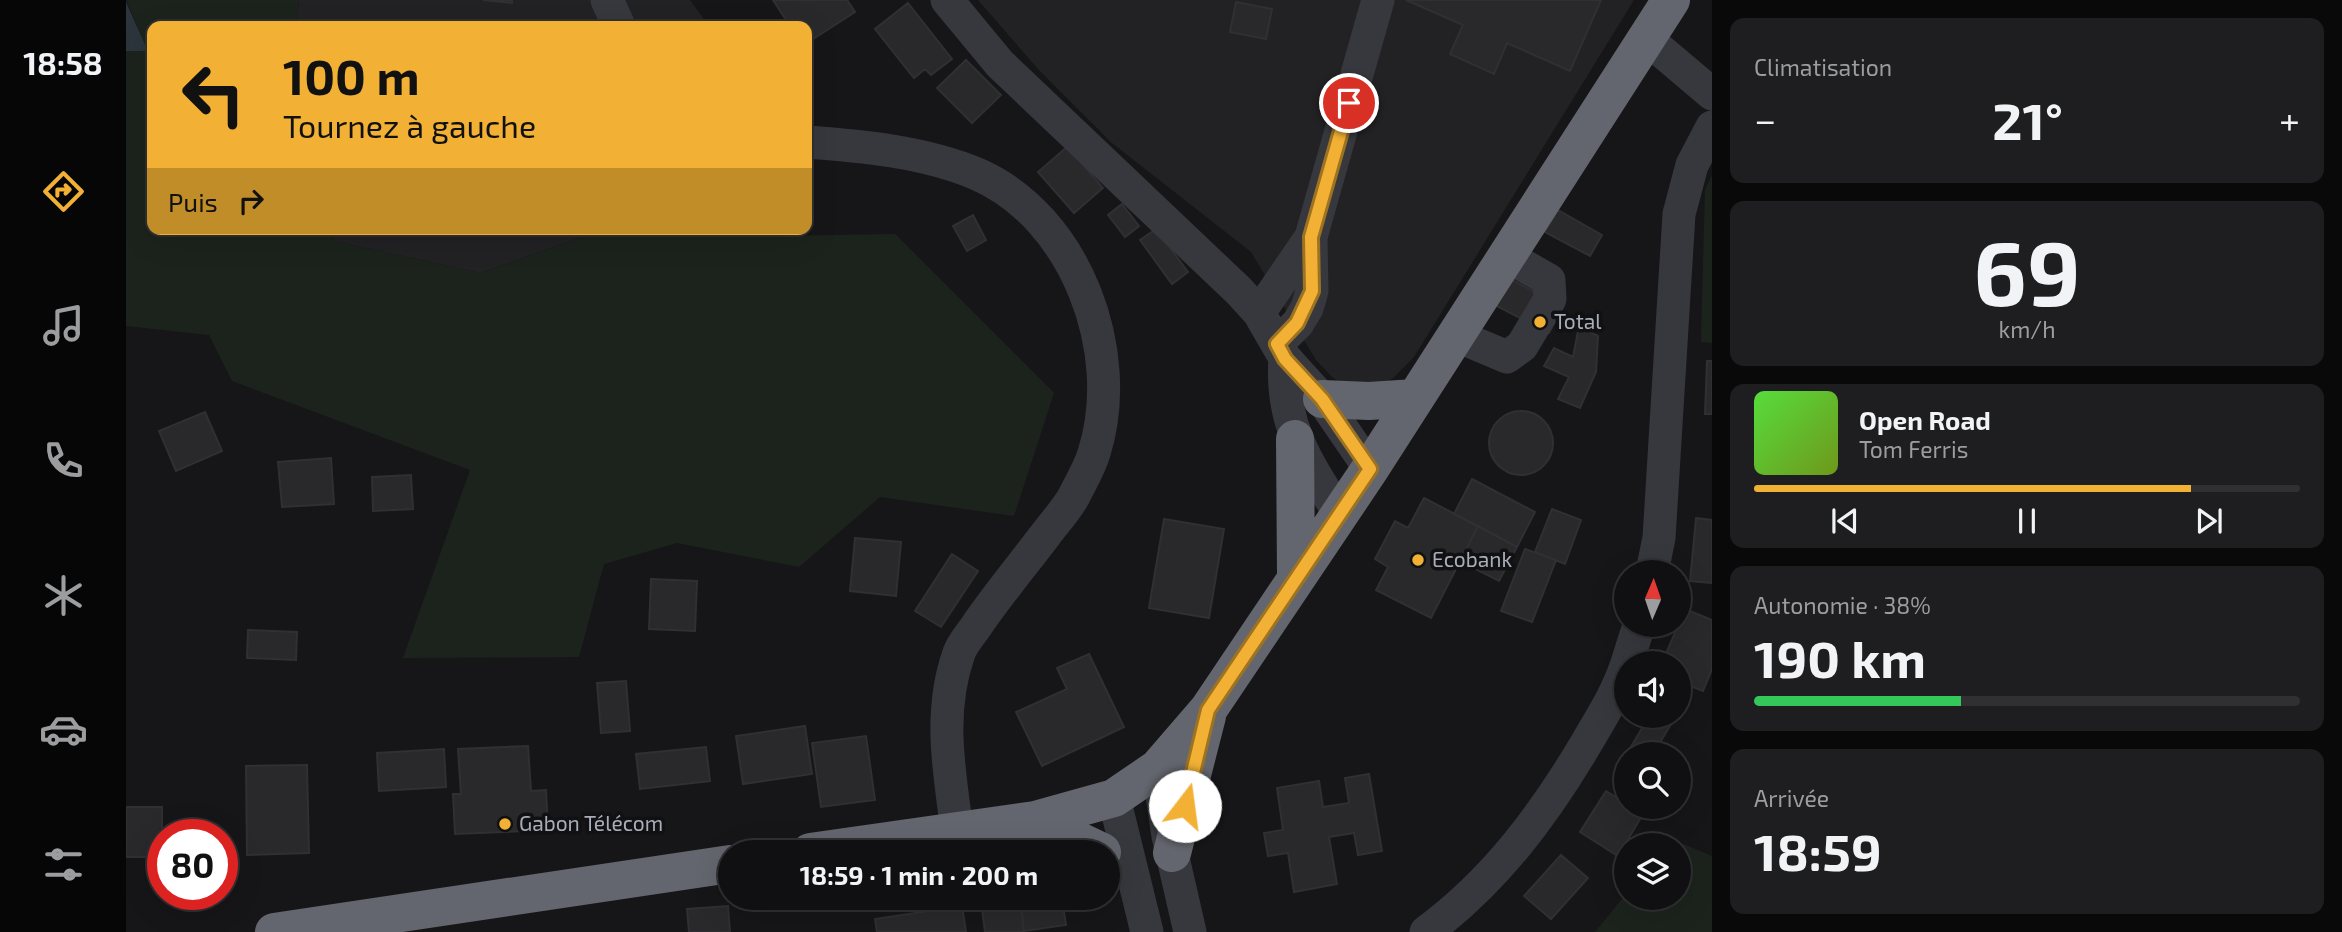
<!DOCTYPE html>
<html lang="fr">
<meta charset="utf-8">
<style>
body{margin:0;font-family:"Exo 2",sans-serif;background:#1e1e20;color:#f1f3f6;height:100vh;display:flex;flex-direction:column;font-size:26px;white-space:nowrap}
*{box-sizing:border-box;margin:0}
p{font-size:23px;color:#9c9d9f}
.icon{flex:none;width:38px;height:38px;fill:none;stroke:currentColor;stroke-width:2;stroke-linecap:round;stroke-linejoin:round}
.map{position:relative;flex:1;overflow:hidden}
.panel{display:flex;flex-direction:column;gap:18px;padding:18px;background:#09090a;width:630px}
.panel>*{flex:none}
.hud{position:absolute;left:21px;top:21px;width:665px;height:214px;border-radius:14px;box-shadow:0 7px 28px #0002,0 0 0 2px #303032;background:#f2b134;color:#111;overflow:hidden}
.needle{width:46px;rotate:2deg}
.buttons{position:absolute;left:1488px;top:560px;display:grid;gap:14px}
.buttons a{display:grid;place-items:center;width:77px;height:77px;border-radius:50%;background:#101012;box-shadow:0 7px 28px #0002,0 0 0 2px #303032;font-size:35px}
.speed{position:absolute;left:21px;top:819px;display:flex;gap:14px;font-size:35px;font-weight:700;text-align:center}
.speed>*{display:grid;place-content:center;width:91px;height:91px;border-radius:50%;background:#101012;box-shadow:0 7px 28px #0002,0 0 0 2px #303032;line-height:1}
.speed .limit{border:10px solid #d22;background:#fff;color:#111}
.pin{position:absolute;display:grid;place-items:center;width:60px;height:60px;color:#fff;margin:-30px;border:4px solid #fff;border-radius:50%;box-shadow:0 2px 7px #0007}
.me{position:absolute;width:77px;margin:-38px;rotate:15deg;stroke-linejoin:round;filter:drop-shadow(0 0 5px #0008)}
.turn{display:flex;align-items:center;gap:24px;height:147px;padding:0 21px;font-size:32px}
.turn .icon{width:91px;height:91px;stroke-width:2.5}
.turn b{display:block;font-size:49px;line-height:60px}
.then{display:flex;align-items:center;height:66px;padding:0 21px;background:#0003;gap:14px;font-size:26px}
.big{font-size:52px;font-weight:700;line-height:1.1}
.panel .widget{flex:1;display:flex;flex-direction:column;justify-content:center;gap:10px;min-width:0;padding:0 24px;border-radius:14px;background:#1e1e20}
.panel .dial{align-items:center;gap:0}
.dial b{font-size:91px;line-height:1}
.song{display:flex;align-items:center;gap:21px}
.cover{width:84px;height:84px;border-radius:10px;background:linear-gradient(135deg,hsl(110 70% 55%),hsl(80 70% 35%))}
.played{height:7px;border-radius:4px;background:linear-gradient(90deg,#f2b134 80%,#303032 80%)}
.keys{display:flex;justify-content:space-around;direction:ltr}
.heat{display:flex;justify-content:space-between;align-items:center;font-size:38px;direction:ltr}
.charge{height:10px;border-radius:5px;background:linear-gradient(90deg,#34c759 38%,#303032 0)}
.trip{position:absolute;left:592px;top:840px;width:402px;height:70px;border-radius:35px;background:#101012;box-shadow:0 7px 28px #0002,0 0 0 2px #303032;font-weight:700;line-height:70px;text-align:center}
main{display:flex;flex:1;min-height:0}
.tabs{display:flex;flex-direction:column;width:126px;justify-content:space-around;align-items:center;background:#060607;color:#9c9d9f}
.tabs .icon{width:49px;height:49px}
.tabs .selected{color:#f2b134}
.tabs b{font-size:32px;color:#f1f3f6}
.map>svg:first-child{display:block}
</style>
<main>
<nav class="tabs">
<b>18:58</b>
<svg class="icon selected" aria-label="directions" viewBox="0 0 24 24"><path d="M12 3l9 9-9 9-9-9zM9 14v-3h6M13 9l2 2-2 2"/></svg>
<svg class="icon" aria-label="music" viewBox="0 0 24 24"><path d="M9 18V5l10-2v13"/><circle cx="6" cy="18" r="3"/><circle cx="16" cy="16" r="3"/></svg>
<svg class="icon" aria-label="phone" viewBox="0 0 24 24"><path d="M5 4h4l2 5-3 2q2 4 5 5l2-3 5 2v4C11 20 4 13 5 4z"/></svg>
<svg class="icon" aria-label="climate" viewBox="0 0 24 24"><path d="M12 3v18M4 7l16 10M4 17L20 7"/></svg>
<svg class="icon" aria-label="car" viewBox="0 0 24 24"><path d="M5 17H2v-5l4-1 3-4h7l3 4 3 1v5h-3M9 17h6M6 11h13"/><circle cx="7" cy="17" r="2"/><circle cx="17" cy="17" r="2"/></svg>
<svg class="icon" aria-label="filters" viewBox="0 0 24 24"><path d="M4 7h16M4 17h16"/><circle cx="9" cy="7" r="2"/><circle cx="15" cy="17" r="2"/></svg>
</nav>
<div class="map">
<svg width="1586" height="932" viewBox="0 0 1586 932">
<rect width="100%" height="100%" fill="#161618"/>
<path fill="#222225" d="M173,0H564L583,26H170Z
M852,0H1508L1288,357L1267,378L1249,388H1222L1206,377L1190,360L1125,252L986,143L911,68Z
M205,229H479L354,273L208,241Z"/>
<path fill="#1c231d" d="M0,0H173L170,26H26V229H205L208,241L354,273L479,229H643L649,236L769,234L928,393L888,516L754,497L673,567L551,543L478,564L453,657L277,658L344,470L106,381L83,335L0,326V51H22Z
M1586,175V343L1575,342L1579,190Z
M1545,839L1586,856V932H1469L1500,894V898H1552V845H1540Z"/>
<path fill="#2c353c" d="M0,2L22,51H0Z"/>
<path fill="#29292c" stroke="#303034" stroke-width="2" d="M357,0H386V3Z
M647,0H721L729,12L681,43V26H664Z
M1280,0H1475L1444,71L1381,43L1368,74L1324,54L1337,25Z
M1110,2L1146,9L1140,39L1104,32Z
M782,3L826,59L805,75L799,69L788,78L749,29Z
M840,60L875,95L846,123L811,88Z
M941,147L977,188L948,213L912,172Z
M996,204L1013,226L999,237L982,215Z
M1432,210L1476,235L1464,256L1419,232Z
M847,215L860,240L841,251L827,226Z
M1030,229L1062,272L1046,284L1014,240Z
M1384,279L1437,307L1423,333L1369,305Z
M1453,326L1472,336L1470,372L1454,408L1432,399L1443,377L1418,366L1428,348L1447,357Z
M1581,361H1586V414H1579Z
M1363 443a32 32 0 1 1 64 0a32 32 0 1 1-64 0Z
M79,412L96,451L50,471L33,431Z
M205,458L208,504L156,507L152,462Z
M285,475L287,509L247,511L246,477Z
M1346,479L1409,512L1391,547L1328,514Z
M1298,498L1352,526L1305,618L1250,590L1262,567L1249,559L1269,521L1282,528Z
M1426,509L1455,520L1439,564L1409,552Z
M1570,518L1586,520V583L1564,581Z
M1038,519L1098,529L1083,618L1023,608Z
M1352,526L1391,547L1373,581L1334,561Z
M729,538L775,542L770,596L724,591Z
M1399,549L1430,560L1406,622L1375,611Z
M826,554L852,571L815,627L789,611Z
M525,579L571,581L569,631L523,629Z
M1559,609L1586,620V669L1577,691L1552,681V663H1536Z
M122,630L171,632L170,660L121,658Z
M963,654L998,727L916,766L890,712L941,689L931,668Z
M500,681L504,731L475,733L471,683Z
M1523,716H1550L1527,754H1516L1505,747Z
M679,726L686,774L617,784L610,736Z
M740,736L749,800L695,807L686,743Z
M402,746L405,791L420,790L422,830L329,834L327,794H335L332,749Z
M580,747L584,781L514,789L510,754Z
M318,749L320,787L253,791L251,753Z
M181,765L183,853L121,855L120,766Z
M1243,774L1256,851L1232,855L1228,833L1203,837L1211,884L1168,892L1162,853L1142,856L1138,833L1157,830L1151,788L1193,781L1197,807L1223,803L1219,778Z
M1480,791L1500,803V807L1517,814L1492,856L1454,832Z
M0,807H36V857H0Z
M1435,855L1462,878L1425,919L1398,896Z
M894,898H936L940,925L898,931Z
M894,898L898,932H859L855,901Z
M602,906L604,932H563L561,909Z
M836,906L840,932H751L749,919Z"/>
<g fill="none" stroke-linecap="round" stroke-linejoin="round">
<path stroke="#37383d" stroke-width="33" d="M481,0L493,26
M821,0L874,64L1113,291L1133,313L1159,358L1196,399L1244,469
M1520,38L1586,94
M681,142C737,146 799,152 851,174C950,217 1000,352 968,453C964,467 955,482 948,496C941,509 929,522 920,534C898,563 874,592 853,622C847,632 837,642 833,653C812,712 823,770 831,830
M1133,313L1185,237
M1329,335L1381,357L1396,346L1424,299L1423,280L1379,255
M1151,344L1172,323L1181,308L1186,291L1185,237L1252,0
M1159,358C1154,422 1180,462 1213,512
M1526,572L1533,538L1553,214L1566,165L1586,127
M1501,663L1513,625
M1032,768L1042,836L1064,932
M988,798L1021,932
M1300,932C1369,881 1418,815 1461,742C1475,718 1491,693 1500,666"/>
<path stroke="#63666e" stroke-width="38" d="M1196,399L1243,401L1289,398
M1169,439L1170,576
M909,820L976,852
M684,852L909,820L988,798L1032,768L1082,710L1244,469L1545,0
M1046,853L1081,716
M148,932L604,864"/>
</g>
<g fill="none" stroke-linecap="round" stroke-linejoin="round">
<g stroke="#9d7322" stroke-width="18">
<path id="route" d="M1059,806L1082,710L1244,469L1196,399L1159,359L1151,344L1171,323L1186,291L1185,237L1223,103"/>
</g>
<use href="#route" stroke="#f2b134" stroke-width="12"/>
</g>
<g fill="#f2b134" stroke="#111113" stroke-width="2.5">
<circle cx="1414" cy="322" r="7"/>
<circle cx="1292" cy="560" r="7"/>
<circle cx="379" cy="824" r="7"/>
</g>
<g text-anchor="middle" stroke-width="7" stroke-linejoin="round" paint-order="stroke">
<g font-size="21" fill="#a8adb8" stroke="#111113" text-anchor="start">
<text x="1428" y="329">Total</text>
<text x="1306" y="567">Ecobank</text>
<text x="393" y="831">Gabon Télécom</text>
</g>
</g>
</svg>
<div class="buttons">
<a><svg class="needle" viewBox="-14 -14 28 28"><path d="M0-13l5 13h-10z" fill="#e53935"/><path d="M0 13l5-13h-10z" fill="#9c9d9f"/></svg></a>
<a><svg class="icon" aria-label="sound" viewBox="0 0 24 24"><path d="M4 9h4l5-4v14l-5-4H4zM17 9q2 3 0 6"/></svg></a>
<a><svg class="icon" aria-label="search" viewBox="0 0 24 24"><circle cx="10" cy="10" r="6"/><path d="M15 15l6 6"/></svg></a>
<a><svg class="icon" aria-label="layers" viewBox="0 0 24 24"><path d="M12 4l9 5-9 5-9-5zM3 14l9 5 9-5"/></svg></a>
</div>
<div class="speed"><div class="limit">80</div></div>
<div class="pin" style="left:1223px;top:103px;background:#d93025"><svg class="icon" aria-label="arrive" viewBox="0 0 24 24"><path d="M6 21V4h12l-3 4 3 4H6"/></svg></div>
<svg class="me" style="left:1059px;top:806px" viewBox="-20 -20 40 40"><circle r="19" fill="#fff"/><path d="M0-13L10 11 0 6-10 11z" fill="#f2b134"/></svg>
<div class="trip">18:59 · 1 min · 200 m</div>
<div class="hud">
<div class="turn"><svg class="icon" aria-label="left" viewBox="0 0 24 24"><path d="M17 20v-9H6M10 6l-5 5 5 5"/></svg><div><b>100 m</b>Tournez à gauche</div></div>
<div class="then">Puis<svg class="icon" aria-label="right" viewBox="0 0 24 24"><path d="M7 20v-9h11M14 6l5 5-5 5"/></svg></div>
</div>
</div>
<section class="panel">
<div class="widget"><p>Climatisation</p>
<div class="heat"><a>−</a><b class="big">21°</b><a>+</a></div>
</div>
<div class="widget dial"><b>69</b><p>km/h</p></div>
<div class="widget">
<div class="song"><i class="cover"></i><div><b>Open Road</b><p>Tom Ferris</p></div></div>
<div class="played"></div>
<div class="keys"><svg class="icon" aria-label="previous" viewBox="0 0 24 24"><path d="M18 5L8 12l10 7zM5 5v14"/></svg><svg class="icon" aria-label="pause" viewBox="0 0 24 24"><path d="M8 5v14M16 5v14"/></svg><svg class="icon" aria-label="next" viewBox="0 0 24 24"><path d="M6 5l10 7-10 7zM19 5v14"/></svg></div>
</div>
<div class="widget"><p>Autonomie · 38%</p><b class="big">190 km</b><div class="charge"></div></div>
<div class="widget"><p>Arrivée</p><b class="big">18:59</b></div>
</section>
</main>
